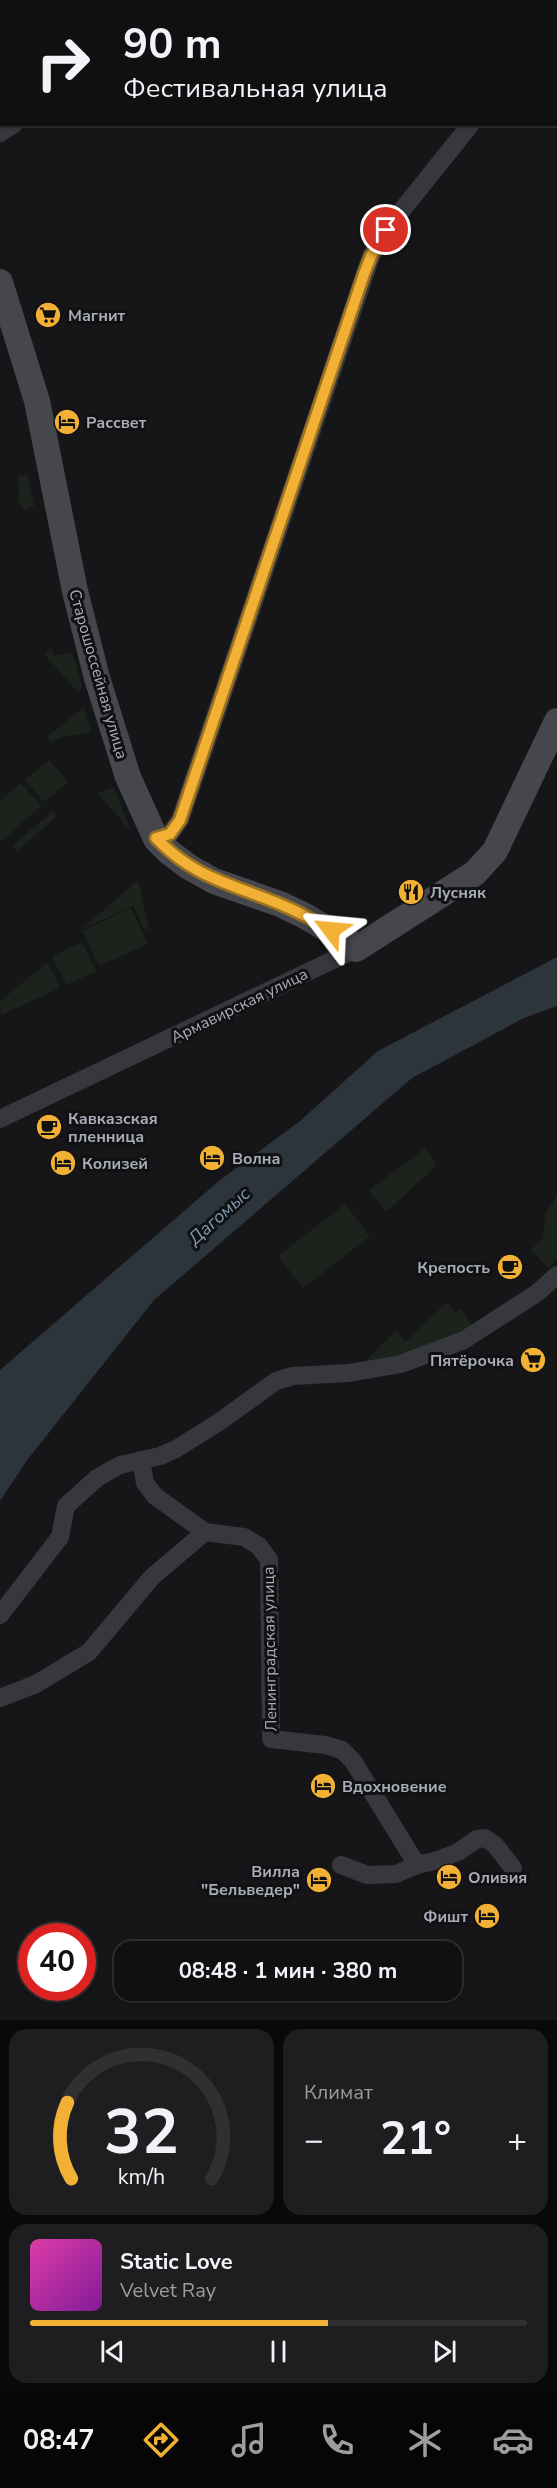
<!DOCTYPE html>
<html lang="ru">
<meta charset="utf-8">
<style>
body{margin:0;font-family:"Nunito Sans",sans-serif;background:#1e1e20;color:#f1f3f6;height:100vh;display:flex;flex-direction:column;font-size:22px;white-space:nowrap}
*{box-sizing:border-box;margin:0}
p{font-size:20px;color:#9c9d9f}
.icon{flex:none;width:33px;height:33px;fill:none;stroke:currentColor;stroke-width:2;stroke-linecap:round;stroke-linejoin:round}
.map{position:relative;height:2020px;overflow:hidden}
.sheet{display:flex;flex-direction:column;gap:9px;padding:9px;background:#09090a;flex:1}
.sheet>*{flex:none}
.top-card{position:absolute;left:0px;top:0px;width:558px;height:126px;box-shadow:0 2px 4px #0004,0 0 0 2px #303032;background:#101012;color:#f1f3f6;overflow:hidden}
.speed{position:absolute;left:18px;top:1923px;display:flex;gap:12px;font-size:30px;font-weight:700;text-align:center}
.speed>*{display:grid;place-content:center;width:78px;height:78px;border-radius:50%;background:#101012;box-shadow:0 2px 4px #0004,0 0 0 2px #303032;line-height:1}
.speed .limit{border:9px solid #d22;background:#fff;color:#111}
.pin{position:absolute;display:grid;place-items:center;width:51px;height:51px;color:#fff;margin:-26px;border:3px solid #fff;border-radius:50%;box-shadow:0 2px 6px #0007}
.me{position:absolute;width:66px;margin:-33px;rotate:299deg;stroke-linejoin:round;filter:drop-shadow(0 0 4px #0008)}
.turn{display:flex;align-items:center;gap:21px;height:126px;padding:0 24px;font-size:27px}
.turn .icon{width:78px;height:78px;stroke-width:2.5}
.turn b{display:block;font-size:42px;line-height:51px}
.big{font-size:45px;font-weight:700;line-height:1.1}
.sheet .card{flex:1;display:flex;flex-direction:column;justify-content:center;gap:9px;min-width:0;padding:0 21px;border-radius:18px;background:#1e1e20}
.sheet .dial{align-items:center;gap:0}
.dial svg{height:156px;overflow:visible;fill:none;stroke:#303032;stroke-width:7;stroke-linecap:round;text-anchor:middle}
.dial text{fill:#f1f3f6;stroke:none}
.song{display:flex;align-items:center;gap:18px}
.cover{width:72px;height:72px;border-radius:9px;background:linear-gradient(135deg,hsl(320 70% 55%),hsl(290 70% 35%))}
.played{height:6px;border-radius:3px;background:linear-gradient(90deg,#f2b134 60%,#303032 60%)}
.keys{display:flex;justify-content:space-around;direction:ltr}
.heat{display:flex;justify-content:space-between;align-items:center;font-size:33px;direction:ltr}
.sheet .tiles{flex:1;display:grid;gap:9px;grid-template-columns:1fr 1fr}
.card:last-child{grid-column:span 2}
.trip{position:absolute;left:114px;top:1941px;width:348px;height:60px;border-radius:18px;background:#101012;box-shadow:0 2px 4px #0004,0 0 0 2px #303032;font-weight:700;line-height:60px;text-align:center}
.tab-bar{display:flex;height:96px;justify-content:space-around;align-items:center;background:#060607;color:#9c9d9f}
.tab-bar .icon{width:42px;height:42px}
.tab-bar .active{color:#f2b134}
.tab-bar b{font-size:27px;color:#f1f3f6}
.map>svg:first-child{display:block}
</style>
<div class="map">
<svg width="557" height="2020" viewBox="0 0 557 2020">
<rect width="100%" height="100%" fill="#161618"/>
<path fill="#1c231d" d="M27,474L34,506L24,510L17,500L20,492L17,476Z
M51,648L54,656L72,652L82,687L78,692L45,655Z
M84,707L91,732C77,736 64,733 52,743L47,737Z
M49,760L68,782L44,802L25,780Z
M21,783L41,806L0,842V801Z
M114,787L130,830L97,793Z
M53,811L57,816L17,851L12,846Z
M138,880L149,928L145,930L133,906L82,929Z
M131,908L148,944L99,966L83,931Z
M82,942L96,971L66,985L52,956Z
M48,962L60,988L1,1015L0,1001Z
M425,1148L436,1164L434,1168L386,1212L369,1190Z
M557,1196V1259L549,1268L531,1250L543,1238L545,1214Z
M345,1204L370,1236L303,1288L278,1256Z
M447,1302L456,1313L461,1309L472,1325L444,1344L365,1368L359,1364L366,1360L396,1331L406,1342Z"/>
<path fill="#2c353c" d="M557,957V1006L524,1018L412,1078L154,1300L28,1459L0,1501V1370L220,1180L300,1121L378,1051Z"/>
<g fill="none" stroke-linecap="round" stroke-linejoin="round">
<path stroke="#37383d" stroke-width="18" d="M556,24H557
M0,133L14,124
M156,839L170,834L180,820L371,256L386,230L471,124
M0,1119L356,949
M141,1460L145,1483L155,1496L205,1532L244,1537L259,1546L269,1560L271,1739L325,1745L342,1750L353,1761L417,1865
M0,1615L60,1537L66,1506L97,1478L120,1465L160,1456L176,1449L219,1422L276,1381L293,1376L349,1373L401,1364L464,1340L537,1293L557,1275
M0,1698L36,1684L89,1652L152,1577L205,1532
M341,1865L367,1875L396,1874L417,1865L438,1860L458,1852L477,1839L485,1838L495,1845L513,1868"/>
<path stroke="#45474d" stroke-width="26" d="M0,282L37,401L75,591L97,678L128,777L156,839L169,852L189,867L214,881L280,904L305,916L351,943L356,949L475,873L495,851L557,721"/>
</g>
<g fill="none" stroke-linecap="round" stroke-linejoin="round">
<g stroke="#9d7322" stroke-width="15">
<path id="route" d="M331,930C315,921 299,912 282,905C233,884 195,879 156,838L170,834L180,820L364,274L371,256L386,230"/>
</g>
<use href="#route" stroke="#f2b134" stroke-width="10"/>
</g>
<defs>
<g id="supermarket-disc" transform="scale(1.35)"><circle r="9.5" fill="#f2b134" stroke="#111113"/><path d="M-6-5.5h2.5l.6 2H6L4.5 2H-2.5L-4.4-4H-6ZM-1.5 3.2a1.3 1.3 0 1 0 .1 0ZM3 3.2a1.3 1.3 0 1 0 .1 0Z" fill="#111"/></g>
<g id="hotel-disc" transform="scale(1.35)"><circle r="9.5" fill="#f2b134" stroke="#111113"/><path d="M-6-4.5h1.5V1H6V5H4.5V3h-9V5H-6ZM-4 0a1.8 1.8 0 1 1 3.6 0ZM.5 0V-2.5h3Q6-2.5 6 0Z" fill="#111"/></g>
<g id="restaurant-disc" transform="scale(1.35)"><circle r="9.5" fill="#f2b134" stroke="#111113"/><path d="M-5-6h1v4h1v-4h1v4h1v-4h1v5L-1.5 .5V6h-2V.5L-5-1ZM5-6V6H3V1.5H1.5Q1.5-4 5-6Z" fill="#111"/></g>
<g id="cafe-disc" transform="scale(1.35)"><circle r="9.5" fill="#f2b134" stroke="#111113"/><path d="M-5.5-4.5H6V0H3Q3 3.5 0 3.5H-2.5Q-5.5 3.5-5.5 0ZM3-3.2v2h1.7v-2ZM-6 4.5H4V6H-6Z" fill="#111"/></g>
</defs>
<g fill-rule="evenodd">
<use href="#supermarket-disc" x="48" y="315"/>
<use href="#hotel-disc" x="67" y="422"/>
<use href="#restaurant-disc" x="411" y="892"/>
<use href="#cafe-disc" x="49" y="1127"/>
<use href="#hotel-disc" x="212" y="1158"/>
<use href="#hotel-disc" x="63" y="1163"/>
<use href="#cafe-disc" x="510" y="1267"/>
<use href="#supermarket-disc" x="533" y="1360"/>
<use href="#hotel-disc" x="323" y="1786"/>
<use href="#hotel-disc" x="449" y="1877"/>
<use href="#hotel-disc" x="319" y="1880"/>
<use href="#hotel-disc" x="487" y="1916"/>
</g>
<g text-anchor="middle" stroke-width="6" stroke-linejoin="round" paint-order="stroke">
<g font-size="16" font-weight="bold" fill="#a8adb8" stroke="#111113" text-anchor="start">
<text x="68" y="321">Магнит</text>
<text x="86" y="428">Рассвет</text>
<text x="430" y="898">Лусняк</text>
<text x="68" y="1124">Кавказская<tspan x="68" dy="18">пленница</tspan></text>
<text x="232" y="1164">Волна</text>
<text x="82" y="1169">Колизей</text>
<text x="490" y="1273" text-anchor="end">Крепость</text>
<text x="514" y="1366" text-anchor="end">Пятёрочка</text>
<text x="342" y="1792">Вдохновение</text>
<text x="300" y="1877" text-anchor="end">Вилла<tspan x="300" dy="18">"Бельведер"</tspan></text>
<text x="468" y="1883">Оливия</text>
<text x="468" y="1922" text-anchor="end">Фишт</text>
</g>
<g font-size="16" fill="#a8adb8" stroke="#111113">
<text transform="translate(99 674) rotate(74)" y="6">Старошоссейная улица</text>
<text transform="translate(239 1005) rotate(-26)" y="6">Армавирская улица</text>
<text transform="translate(269 1649) rotate(-91)" y="6">Ленинградская улица</text>
</g>
<g font-size="18" font-style="italic" fill="#7f9bb3" stroke="#111113">
<text transform="translate(219 1216) rotate(-42)" y="6">Дагомыс</text>
</g>
</g>
</svg>
<div class="speed"><div class="limit">40</div></div>
<div class="pin" style="left:386px;top:230px;background:#d93025"><svg class="icon" aria-label="arrive" viewBox="0 0 24 24"><path d="M6 21V4h12l-3 4 3 4H6"/></svg></div>
<svg class="me" style="left:331px;top:930px" viewBox="-20 -20 40 40"><path d="M0-17L14 15 0 8-14 15z" fill="#f2b134" stroke="#fff" stroke-width="4"/></svg>
<div class="trip">08:48 · 1 мин · 380 m</div>
<div class="top-card">
<div class="turn"><svg class="icon" aria-label="right" viewBox="0 0 24 24"><path d="M7 20v-9h11M14 6l5 5-5 5"/></svg><div><b>90 m</b>Фестивальная улица</div></div>
</div>
</div>
<section class="sheet">
<div class="tiles">
<div class="card dial"><svg viewBox="0 0 100 80">
<path d="M14 69A42 42 0 1 1 86 69"/>
<path d="M14 69A42 42 0 0 1 12 30" stroke="#f2b134"/>
<text x="50" y="56" font-size="32" font-weight="700">32</text>
<text x="50" y="72" font-size="11">km/h</text>
</svg></div>
<div class="card"><p>Климат</p>
<div class="heat"><a>−</a><b class="big">21°</b><a>+</a></div>
</div>
<div class="card">
<div class="song"><i class="cover"></i><div><b>Static Love</b><p>Velvet Ray</p></div></div>
<div class="played"></div>
<div class="keys"><svg class="icon" aria-label="previous" viewBox="0 0 24 24"><path d="M18 5L8 12l10 7zM5 5v14"/></svg><svg class="icon" aria-label="pause" viewBox="0 0 24 24"><path d="M8 5v14M16 5v14"/></svg><svg class="icon" aria-label="next" viewBox="0 0 24 24"><path d="M6 5l10 7-10 7zM19 5v14"/></svg></div>
</div>
</div>
</section>
<nav class="tab-bar">
<b>08:47</b>
<svg class="icon active" aria-label="directions" viewBox="0 0 24 24"><path d="M12 3l9 9-9 9-9-9zM9 14v-3h6M13 9l2 2-2 2"/></svg>
<svg class="icon" aria-label="music" viewBox="0 0 24 24"><path d="M9 18V5l10-2v13"/><circle cx="6" cy="18" r="3"/><circle cx="16" cy="16" r="3"/></svg>
<svg class="icon" aria-label="phone" viewBox="0 0 24 24"><path d="M5 4h4l2 5-3 2q2 4 5 5l2-3 5 2v4C11 20 4 13 5 4z"/></svg>
<svg class="icon" aria-label="climate" viewBox="0 0 24 24"><path d="M12 3v18M4 7l16 10M4 17L20 7"/></svg>
<svg class="icon" aria-label="car" viewBox="0 0 24 24"><path d="M5 17H2v-5l4-1 3-4h7l3 4 3 1v5h-3M9 17h6M6 11h13"/><circle cx="7" cy="17" r="2"/><circle cx="17" cy="17" r="2"/></svg>
</nav>
